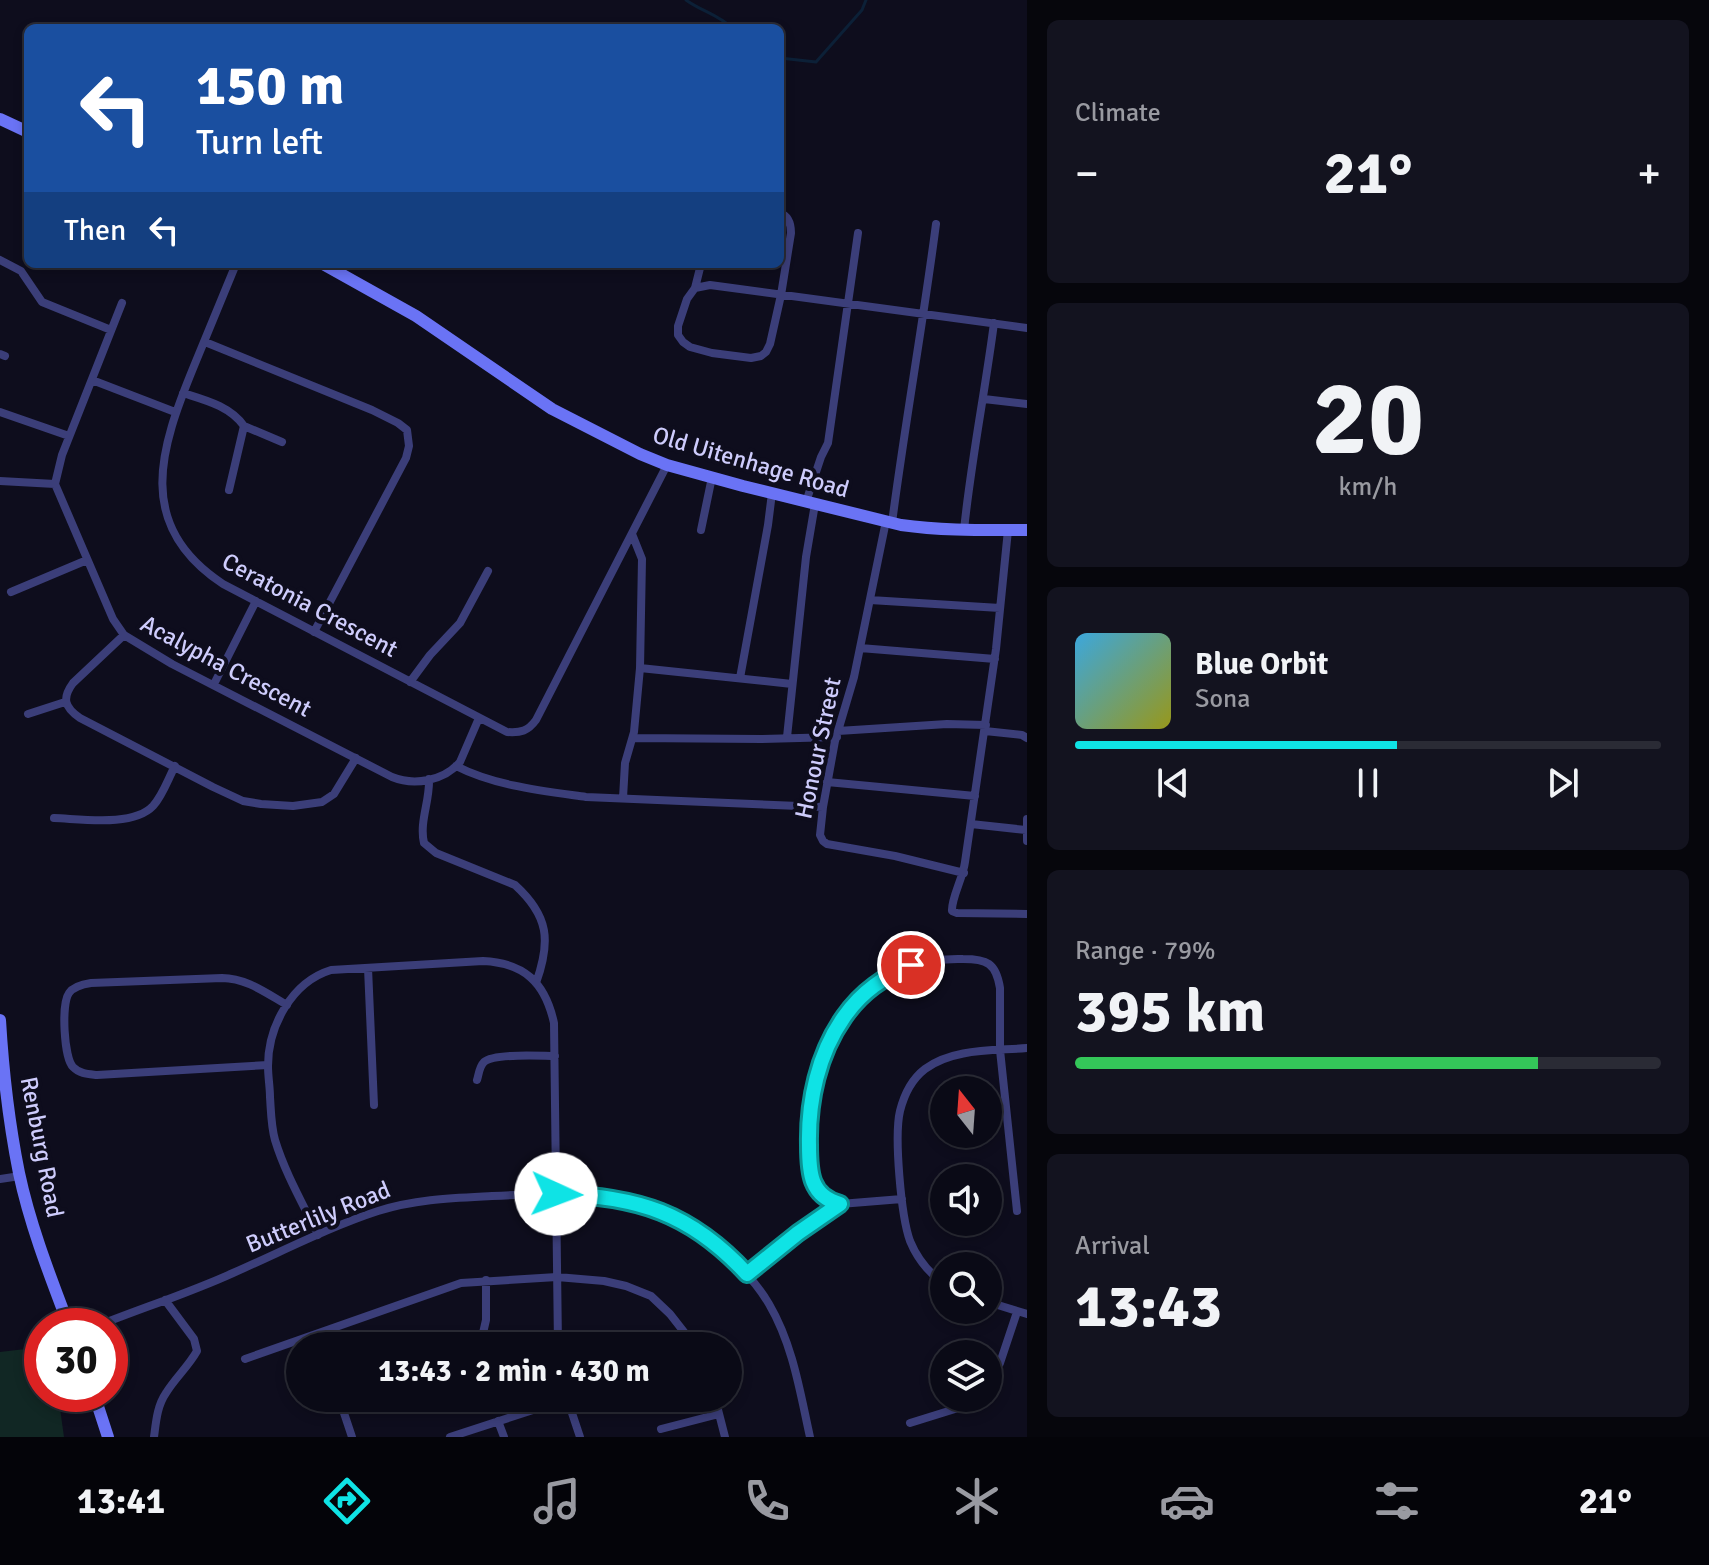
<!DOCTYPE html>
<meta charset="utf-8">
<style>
body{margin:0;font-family:Signika,sans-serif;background:#13131f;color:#f1f3f6;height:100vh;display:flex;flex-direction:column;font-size:30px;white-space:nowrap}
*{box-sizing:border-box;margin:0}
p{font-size:26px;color:#999aa1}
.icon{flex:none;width:44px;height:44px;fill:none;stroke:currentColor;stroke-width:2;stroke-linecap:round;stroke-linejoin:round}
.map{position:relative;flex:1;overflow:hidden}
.side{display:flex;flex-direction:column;gap:20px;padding:20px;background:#06060c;width:682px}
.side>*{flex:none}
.top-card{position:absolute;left:24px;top:24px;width:760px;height:244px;border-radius:12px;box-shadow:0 4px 12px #0003,0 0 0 2px #2a2b35;background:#1a4fa0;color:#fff;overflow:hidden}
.needle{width:52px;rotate:343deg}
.controls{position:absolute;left:930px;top:1076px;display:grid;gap:16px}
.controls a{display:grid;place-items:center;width:72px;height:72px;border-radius:50%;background:#0a0a16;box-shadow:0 4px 12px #0003,0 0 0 2px #2a2b35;font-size:40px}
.speed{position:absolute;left:24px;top:1308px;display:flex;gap:16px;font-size:40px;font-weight:700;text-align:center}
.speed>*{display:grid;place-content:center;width:104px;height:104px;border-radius:50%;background:#0a0a16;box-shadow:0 4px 12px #0003,0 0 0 2px #2a2b35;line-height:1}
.speed .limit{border:12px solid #d22;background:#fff;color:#111}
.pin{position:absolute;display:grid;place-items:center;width:68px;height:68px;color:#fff;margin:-34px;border:4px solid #fff;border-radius:50%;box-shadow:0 2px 8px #0007}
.me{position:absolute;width:88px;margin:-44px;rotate:92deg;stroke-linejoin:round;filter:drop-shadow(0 0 6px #0008)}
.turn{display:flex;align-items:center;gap:28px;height:168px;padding:0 40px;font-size:36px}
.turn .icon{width:104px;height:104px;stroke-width:2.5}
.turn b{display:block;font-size:56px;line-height:68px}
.then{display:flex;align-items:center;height:76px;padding:0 40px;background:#0003;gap:16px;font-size:30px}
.big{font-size:60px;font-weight:700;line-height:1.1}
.side .card{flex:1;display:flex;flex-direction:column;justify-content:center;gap:12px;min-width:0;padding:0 28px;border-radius:12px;background:#13131f}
.side .dial{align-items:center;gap:0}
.dial b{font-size:104px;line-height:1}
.song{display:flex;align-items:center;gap:24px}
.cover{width:96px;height:96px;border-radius:12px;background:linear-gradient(135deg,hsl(200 70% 55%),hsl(60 70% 35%))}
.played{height:8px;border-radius:4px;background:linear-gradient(90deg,#0fe3e5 55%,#2a2b35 55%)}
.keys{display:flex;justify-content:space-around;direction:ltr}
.heat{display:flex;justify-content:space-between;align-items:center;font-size:44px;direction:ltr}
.charge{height:12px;border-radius:6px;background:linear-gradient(90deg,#34c759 79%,#2a2b35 0)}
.trip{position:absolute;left:286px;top:1332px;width:456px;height:80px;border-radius:40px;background:#0a0a16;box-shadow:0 4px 12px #0003,0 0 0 2px #2a2b35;font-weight:700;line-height:80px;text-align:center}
.dock{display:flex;height:128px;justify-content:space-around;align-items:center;background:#040409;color:#999aa1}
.dock .icon{width:56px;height:56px}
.dock .on{color:#0fe3e5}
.dock b{font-size:36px;color:#f1f3f6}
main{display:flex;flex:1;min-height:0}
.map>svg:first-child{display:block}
</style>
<main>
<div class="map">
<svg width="1027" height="1437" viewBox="0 0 1027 1437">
<rect width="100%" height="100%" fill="#0e0d1d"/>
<path fill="#112724" d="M42,1347V1394H58L64,1437H0V1352Z"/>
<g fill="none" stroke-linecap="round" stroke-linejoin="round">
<path stroke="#0c2037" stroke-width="3" d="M686,0C701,11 719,15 732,28
M780,58L816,62L862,10L866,0"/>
<path stroke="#3b3e79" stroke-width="8" d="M0,260L21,271L42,302L111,330
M236,264C222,298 208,332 194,366C160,449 134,525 223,584L507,732C521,733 528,731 536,720L667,465
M701,264L695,288L687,299L678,326V335L683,342L690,347L712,353L751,358L761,356L766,352L770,344L781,295L791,233C791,225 789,216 780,213
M695,288L710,285L1027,328
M122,303L62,455L55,484L113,619L124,635L172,664L392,777C414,786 444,781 460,762L479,718
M205,342L372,410L398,423L407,430L409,446L406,458L314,632
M0,354L5,356
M92,380L175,412
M183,393C205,400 230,406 244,426L229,490
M984,399L1027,404
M0,412L69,436
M244,426L282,442
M0,481L55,484
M806,502L821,457L828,443L858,233
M886,521L854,677L835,741L823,807L820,835L823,841L827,844L895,856L964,873
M892,523C905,423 923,324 936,224
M701,530L712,477
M964,530C971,461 985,392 994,323
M1008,530L996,649L965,862C963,878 951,899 952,911L957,913L1027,914
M11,592L87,560
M870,600L1000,608
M124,635L73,683C62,698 64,707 80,718L213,787L243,801L261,804L293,806L322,802L334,794L356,758
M860,648L995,659
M640,668L792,684
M740,678L768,525L772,493
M410,682L430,655L460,623L488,571
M214,684L256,601
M28,714L65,702
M838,731L947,724L986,725
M985,731L1022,735L1027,738
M787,737L806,557L815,504
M633,738L762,739L837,737
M456,766C495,786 543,791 586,797L823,807
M429,779C430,801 419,822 424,843L436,853L515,885C549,916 551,941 536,983
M827,782L975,796
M623,798L625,763L634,732L640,668L642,559L632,534
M54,818C82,819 133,827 153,806C163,795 168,779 175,766
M1027,819V841
M971,824L1026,830
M368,968L374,1105
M268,1065L97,1075C88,1074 80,1074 73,1067C64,1058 61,1004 69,993C74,986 84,984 91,983L222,978C246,978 266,993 287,1005
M477,1080C479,1074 479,1067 484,1062C494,1053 540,1056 555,1056
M0,1179L20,1176
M902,1199L840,1204C828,1201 818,1194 813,1182C800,1150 813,1081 826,1050C836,1029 849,1006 867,990C893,967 929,958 963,959C987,959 996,963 1000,988V1050L1017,1211
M318,1235C303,1204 285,1173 275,1140C271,1126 271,1111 270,1097C270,1087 268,1077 268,1066C268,1026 292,982 331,970L483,961C524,963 545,982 554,1023L558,1346
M747,1274L798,1233L840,1204
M944,1284C929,1273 917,1258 910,1241C901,1216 894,1136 900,1111C904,1095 912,1079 925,1069C953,1048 994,1051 1027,1048
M988,1302L1027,1314
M97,1326C142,1308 189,1293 233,1273C281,1252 329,1227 378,1211C416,1199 453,1198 492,1196C572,1192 640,1189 707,1238C732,1257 753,1277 769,1304C793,1345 800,1392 810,1437
M480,1346L486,1320V1280
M245,1359L461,1283L557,1277L604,1281L626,1286L651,1296L670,1314L695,1346
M988,1382L1000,1363L1017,1312
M339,1398L352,1437
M567,1398L580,1437
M715,1398L725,1437
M498,1421L504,1437
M910,1423L955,1409L973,1398
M661,1429L719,1414
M154,1437C156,1422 157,1406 166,1393C175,1378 188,1367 197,1351L194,1339L165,1300
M450,1437L567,1399"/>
<path stroke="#6a73f5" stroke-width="12" d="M0,119L28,132
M323,264L416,316L552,409L640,454L667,465L743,486L901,525C943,531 985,530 1027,530
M0,1020C3,1071 9,1123 19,1173C30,1225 50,1276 69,1326
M94,1394L108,1437"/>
</g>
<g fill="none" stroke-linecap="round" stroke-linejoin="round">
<g stroke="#0a9495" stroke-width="20">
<path id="route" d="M556,1194C637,1196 691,1213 747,1274L798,1233L840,1204C810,1196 809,1172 809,1145C808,1101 818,1054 844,1017C862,991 884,977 911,965"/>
</g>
<use href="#route" stroke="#0fe3e5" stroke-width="14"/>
</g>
<g text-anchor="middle" stroke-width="8" stroke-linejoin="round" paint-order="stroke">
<g font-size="24" fill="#ceccfc" stroke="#0e0d1d">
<text transform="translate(751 462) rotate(16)" y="8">Old Uitenhage Road</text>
<text transform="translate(310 605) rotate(28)" y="8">Ceratonia Crescent</text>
<text transform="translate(226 666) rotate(28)" y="8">Acalypha Crescent</text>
<text transform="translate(818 748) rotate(-78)" y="8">Honour Street</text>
<text transform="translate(42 1147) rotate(79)" y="8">Renburg Road</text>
<text transform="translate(318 1217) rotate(-22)" y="8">Butterlily Road</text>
</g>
</g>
</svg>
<div class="controls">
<a><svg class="needle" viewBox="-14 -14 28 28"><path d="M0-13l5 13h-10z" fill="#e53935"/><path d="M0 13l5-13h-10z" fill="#999aa1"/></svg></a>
<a><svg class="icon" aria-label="sound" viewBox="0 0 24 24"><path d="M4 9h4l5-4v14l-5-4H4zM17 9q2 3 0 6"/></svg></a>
<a><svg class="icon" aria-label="search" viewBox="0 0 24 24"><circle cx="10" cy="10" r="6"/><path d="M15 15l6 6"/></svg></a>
<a><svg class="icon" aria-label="layers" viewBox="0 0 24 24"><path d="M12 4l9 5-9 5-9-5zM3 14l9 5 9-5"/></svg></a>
</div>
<div class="speed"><div class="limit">30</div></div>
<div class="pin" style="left:911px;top:965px;background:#d93025"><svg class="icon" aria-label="arrive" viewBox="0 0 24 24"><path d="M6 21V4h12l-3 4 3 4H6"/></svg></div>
<svg class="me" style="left:556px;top:1194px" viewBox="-20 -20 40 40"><circle r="19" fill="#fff"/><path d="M0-13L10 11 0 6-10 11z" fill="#0fe3e5"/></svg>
<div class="trip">13:43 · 2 min · 430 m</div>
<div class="top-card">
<div class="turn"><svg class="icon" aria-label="left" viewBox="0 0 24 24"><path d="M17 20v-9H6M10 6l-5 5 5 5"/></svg><div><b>150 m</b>Turn left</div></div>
<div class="then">Then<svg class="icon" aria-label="left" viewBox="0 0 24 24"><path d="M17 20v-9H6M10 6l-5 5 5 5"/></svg></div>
</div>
</div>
<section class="side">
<div class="card"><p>Climate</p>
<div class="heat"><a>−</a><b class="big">21°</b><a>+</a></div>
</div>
<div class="card dial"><b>20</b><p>km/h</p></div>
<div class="card">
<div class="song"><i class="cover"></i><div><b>Blue Orbit</b><p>Sona</p></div></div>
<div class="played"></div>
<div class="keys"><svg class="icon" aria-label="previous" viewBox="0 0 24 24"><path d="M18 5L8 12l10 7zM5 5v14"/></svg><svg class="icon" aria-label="pause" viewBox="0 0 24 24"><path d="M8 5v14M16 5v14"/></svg><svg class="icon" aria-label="next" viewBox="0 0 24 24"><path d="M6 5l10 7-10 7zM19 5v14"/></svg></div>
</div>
<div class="card"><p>Range · 79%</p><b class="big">395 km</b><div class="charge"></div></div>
<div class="card"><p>Arrival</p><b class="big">13:43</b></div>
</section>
</main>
<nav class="dock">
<b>13:41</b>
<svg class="icon on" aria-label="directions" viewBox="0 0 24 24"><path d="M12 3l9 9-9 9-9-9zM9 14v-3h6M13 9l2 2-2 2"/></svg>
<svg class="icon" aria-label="music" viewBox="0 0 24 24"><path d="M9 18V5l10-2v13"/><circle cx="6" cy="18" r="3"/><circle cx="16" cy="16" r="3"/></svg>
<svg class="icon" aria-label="phone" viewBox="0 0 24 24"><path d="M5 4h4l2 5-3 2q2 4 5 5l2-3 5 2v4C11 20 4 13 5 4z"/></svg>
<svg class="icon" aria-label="climate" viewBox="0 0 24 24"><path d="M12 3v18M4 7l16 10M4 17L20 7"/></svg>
<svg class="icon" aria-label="car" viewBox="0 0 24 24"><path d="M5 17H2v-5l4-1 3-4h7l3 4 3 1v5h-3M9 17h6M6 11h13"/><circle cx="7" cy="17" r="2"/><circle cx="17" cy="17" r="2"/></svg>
<svg class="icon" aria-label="filters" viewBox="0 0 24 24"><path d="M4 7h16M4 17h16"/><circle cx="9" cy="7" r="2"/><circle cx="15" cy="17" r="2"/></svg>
<b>21°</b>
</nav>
